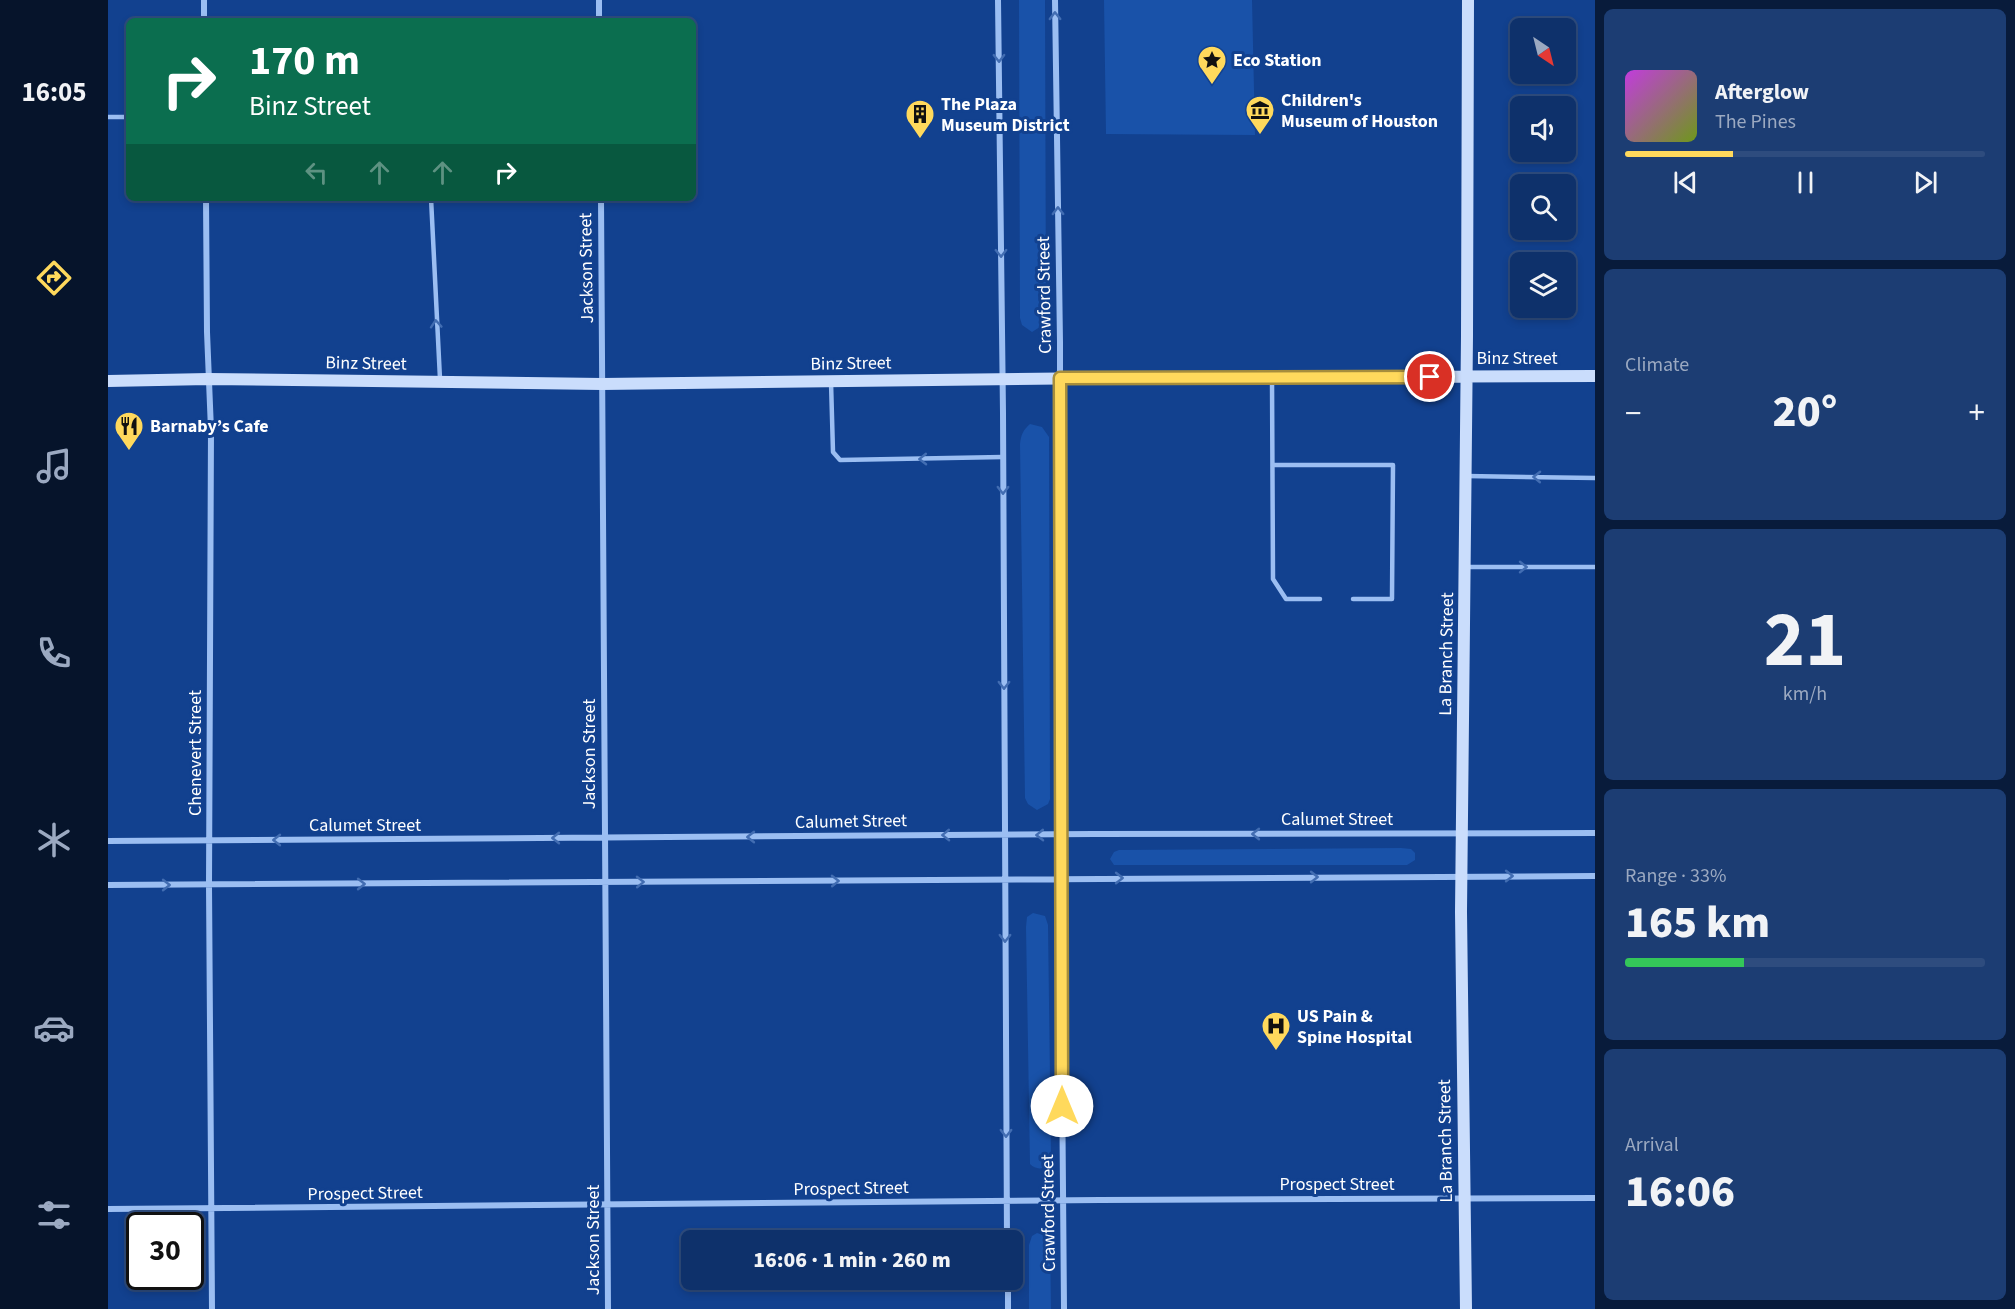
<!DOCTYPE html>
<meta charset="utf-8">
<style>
body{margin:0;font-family:"Source Sans 3",sans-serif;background:#1c3d73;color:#f1f3f6;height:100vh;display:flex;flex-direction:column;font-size:22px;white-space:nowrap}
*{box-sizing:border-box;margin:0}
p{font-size:20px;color:#9ba9c1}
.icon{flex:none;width:33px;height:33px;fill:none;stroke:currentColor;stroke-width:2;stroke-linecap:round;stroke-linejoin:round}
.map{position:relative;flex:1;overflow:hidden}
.drawer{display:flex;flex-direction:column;gap:9px;padding:9px;background:#081b3b;width:420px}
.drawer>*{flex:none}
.hud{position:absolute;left:18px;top:18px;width:570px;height:183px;border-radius:9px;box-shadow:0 3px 9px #0003,0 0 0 2px #2e4c7e;background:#0b6e4f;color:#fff;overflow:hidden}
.needle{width:39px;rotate:145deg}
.controls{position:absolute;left:1402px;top:18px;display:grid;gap:12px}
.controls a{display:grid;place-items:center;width:66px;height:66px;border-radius:9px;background:#0e316b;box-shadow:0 3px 9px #0003,0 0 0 2px #2e4c7e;font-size:30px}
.speed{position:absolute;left:18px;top:1212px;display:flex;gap:12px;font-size:30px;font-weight:700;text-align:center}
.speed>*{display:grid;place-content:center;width:78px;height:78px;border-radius:50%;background:#0e316b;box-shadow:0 3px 9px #0003,0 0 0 2px #2e4c7e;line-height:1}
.speed .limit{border:3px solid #111;border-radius:9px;background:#fff;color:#111}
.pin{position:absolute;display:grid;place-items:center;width:51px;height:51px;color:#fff;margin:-26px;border:3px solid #fff;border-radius:50%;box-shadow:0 2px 6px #0007}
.me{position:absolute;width:66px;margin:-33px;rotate:0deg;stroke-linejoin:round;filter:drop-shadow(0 0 4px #0008)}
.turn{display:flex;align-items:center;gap:21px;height:126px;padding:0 24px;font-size:27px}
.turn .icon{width:78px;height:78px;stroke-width:2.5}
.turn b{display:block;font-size:42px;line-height:51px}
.lanes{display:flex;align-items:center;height:57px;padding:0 24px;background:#0003;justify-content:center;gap:30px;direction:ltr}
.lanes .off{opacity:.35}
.big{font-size:45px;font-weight:800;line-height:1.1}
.drawer .card{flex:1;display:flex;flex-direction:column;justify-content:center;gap:9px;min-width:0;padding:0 21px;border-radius:9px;background:#1c3d73}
.drawer .dial{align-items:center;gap:0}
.dial b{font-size:78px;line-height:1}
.song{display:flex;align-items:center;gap:18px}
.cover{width:72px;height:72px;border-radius:9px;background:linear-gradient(135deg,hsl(290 70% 55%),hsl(80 70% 35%))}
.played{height:6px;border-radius:3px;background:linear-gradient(90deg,#ffd95c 30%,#2e4c7e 30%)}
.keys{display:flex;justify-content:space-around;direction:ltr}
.heat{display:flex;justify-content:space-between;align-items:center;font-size:33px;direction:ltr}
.charge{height:9px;border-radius:4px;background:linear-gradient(90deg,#34c759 33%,#2e4c7e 0)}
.trip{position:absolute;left:573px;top:1230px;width:342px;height:60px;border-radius:9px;background:#0e316b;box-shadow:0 3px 9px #0003,0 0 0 2px #2e4c7e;font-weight:800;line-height:60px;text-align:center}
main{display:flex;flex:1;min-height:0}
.menu{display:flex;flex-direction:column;width:108px;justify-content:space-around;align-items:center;background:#06142b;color:#9ba9c1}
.menu .icon{width:42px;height:42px}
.menu .current{color:#ffd95c}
.menu b{font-size:27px;color:#f1f3f6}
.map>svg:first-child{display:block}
</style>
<main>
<nav class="menu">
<b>16:05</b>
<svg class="icon current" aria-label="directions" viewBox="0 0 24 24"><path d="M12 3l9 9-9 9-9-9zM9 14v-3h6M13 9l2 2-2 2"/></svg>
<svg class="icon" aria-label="music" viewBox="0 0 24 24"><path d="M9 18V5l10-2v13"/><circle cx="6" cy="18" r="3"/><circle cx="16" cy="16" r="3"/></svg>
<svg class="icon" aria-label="phone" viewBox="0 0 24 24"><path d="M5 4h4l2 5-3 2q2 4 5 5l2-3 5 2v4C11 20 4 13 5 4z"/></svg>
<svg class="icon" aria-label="climate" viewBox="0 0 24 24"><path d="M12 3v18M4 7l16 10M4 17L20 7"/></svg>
<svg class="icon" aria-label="car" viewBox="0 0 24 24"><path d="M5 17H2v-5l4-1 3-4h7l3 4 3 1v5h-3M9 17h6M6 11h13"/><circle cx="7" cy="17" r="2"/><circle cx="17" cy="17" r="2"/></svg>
<svg class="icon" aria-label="filters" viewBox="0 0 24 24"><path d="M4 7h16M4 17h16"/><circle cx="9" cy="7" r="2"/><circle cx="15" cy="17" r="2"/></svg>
</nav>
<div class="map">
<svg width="1487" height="1309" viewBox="0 0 1487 1309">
<rect width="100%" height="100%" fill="#12418f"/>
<path fill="#1952a9" d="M911,0H937L938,318L935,325L924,332L914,325L912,318Z
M996,0H1144L1147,135L998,134Z
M922,424L934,427L941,437L942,799L940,804L929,810L920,804L917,798L912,444C913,435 915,430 922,424Z
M1293,848L1303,849L1307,853V860L1299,865H1006L1002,859L1006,852L1011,850Z
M925,913L937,916L940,925L943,1156L942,1163C936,1170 928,1170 922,1164L918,927L919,917Z
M929,1233L938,1236L942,1243L943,1309H921V1245L924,1236Z"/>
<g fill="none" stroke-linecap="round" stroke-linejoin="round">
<path stroke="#9bbef2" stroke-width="4.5" d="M0,117H21
M323,198L332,379
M1164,379L1165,579L1178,599H1212
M723,382L725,452L732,460L895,457
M1165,465H1285L1284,599H1245
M1358,476L1487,478
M1357,567H1487"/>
<path stroke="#9bbef2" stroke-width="6" d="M96,0V21
M491,0V21
M890,0L895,413L899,1240
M947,0L952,342V835L956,1309
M98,198L99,332L103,430L101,885L104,1309
M493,198L500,1309
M0,841L986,834L1487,833
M0,885L1487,876
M0,1209L992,1200L1487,1198
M900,1280V1309"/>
<path stroke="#caddfc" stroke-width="12" d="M0,381L100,379L494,384L995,378L1487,376
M1358,1309L1353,912L1359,336L1360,0"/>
</g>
<defs><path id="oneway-chevron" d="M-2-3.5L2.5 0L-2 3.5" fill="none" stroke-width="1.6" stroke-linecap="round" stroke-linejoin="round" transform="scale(1.5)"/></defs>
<g stroke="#426db2">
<use href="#oneway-chevron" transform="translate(947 16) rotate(-91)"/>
<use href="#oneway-chevron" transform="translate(891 58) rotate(89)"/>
<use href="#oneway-chevron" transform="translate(950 211) rotate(-91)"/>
<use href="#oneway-chevron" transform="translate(893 253) rotate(89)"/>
<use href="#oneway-chevron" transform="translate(328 324) rotate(-94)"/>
<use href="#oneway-chevron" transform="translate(815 459) rotate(179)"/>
<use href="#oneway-chevron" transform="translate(1429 477) rotate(-179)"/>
<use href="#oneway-chevron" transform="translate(895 490) rotate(90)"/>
<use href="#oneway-chevron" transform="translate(1415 567)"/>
<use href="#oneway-chevron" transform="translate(896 685) rotate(90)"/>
<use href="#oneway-chevron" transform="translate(1148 834) rotate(180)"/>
<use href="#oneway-chevron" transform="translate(838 835) rotate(179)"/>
<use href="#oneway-chevron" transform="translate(932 835) rotate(179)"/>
<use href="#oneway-chevron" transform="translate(643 837) rotate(180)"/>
<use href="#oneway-chevron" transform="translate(448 838) rotate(180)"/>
<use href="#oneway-chevron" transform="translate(169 840) rotate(180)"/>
<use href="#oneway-chevron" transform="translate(1401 876)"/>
<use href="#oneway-chevron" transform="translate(1206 877)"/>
<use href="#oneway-chevron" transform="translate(1011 878)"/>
<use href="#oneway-chevron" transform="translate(727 881) rotate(-1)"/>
<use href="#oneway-chevron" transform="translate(532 882) rotate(-1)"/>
<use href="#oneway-chevron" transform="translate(253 884)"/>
<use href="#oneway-chevron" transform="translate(58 885)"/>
<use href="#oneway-chevron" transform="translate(897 938) rotate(90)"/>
<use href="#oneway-chevron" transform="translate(898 1133) rotate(90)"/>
</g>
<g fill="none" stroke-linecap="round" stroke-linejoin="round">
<g stroke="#a68d3c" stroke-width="15">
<path id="route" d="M954,1106L952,378L1322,377"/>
</g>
<use href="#route" stroke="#ffd95c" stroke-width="10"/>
</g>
<defs>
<g id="sight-pin" transform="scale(1.5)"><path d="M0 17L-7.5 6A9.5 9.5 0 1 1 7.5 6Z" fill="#ffd95c" stroke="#12418f"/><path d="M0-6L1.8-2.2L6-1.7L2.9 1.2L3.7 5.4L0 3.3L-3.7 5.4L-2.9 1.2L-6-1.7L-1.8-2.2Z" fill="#111"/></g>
<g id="museum-pin" transform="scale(1.5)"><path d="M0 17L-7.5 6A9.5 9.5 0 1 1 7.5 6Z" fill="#ffd95c" stroke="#12418f"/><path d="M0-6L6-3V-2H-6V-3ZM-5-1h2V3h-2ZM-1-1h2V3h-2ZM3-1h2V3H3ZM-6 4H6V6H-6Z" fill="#111"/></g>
<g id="building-pin" transform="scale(1.5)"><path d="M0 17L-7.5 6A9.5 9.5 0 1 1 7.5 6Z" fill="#ffd95c" stroke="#12418f"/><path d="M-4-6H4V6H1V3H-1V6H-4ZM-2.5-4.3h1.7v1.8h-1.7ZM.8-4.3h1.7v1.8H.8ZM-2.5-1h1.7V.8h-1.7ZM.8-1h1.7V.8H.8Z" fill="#111"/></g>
<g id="restaurant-pin" transform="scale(1.5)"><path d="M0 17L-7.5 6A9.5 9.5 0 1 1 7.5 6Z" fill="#ffd95c" stroke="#12418f"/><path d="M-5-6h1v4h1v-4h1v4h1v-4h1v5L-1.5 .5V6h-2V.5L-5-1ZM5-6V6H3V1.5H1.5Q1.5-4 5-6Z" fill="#111"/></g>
<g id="hospital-pin" transform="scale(1.5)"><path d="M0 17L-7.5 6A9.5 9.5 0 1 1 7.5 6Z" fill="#ffd95c" stroke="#12418f"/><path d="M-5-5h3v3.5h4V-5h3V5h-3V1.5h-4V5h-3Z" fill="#111"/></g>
</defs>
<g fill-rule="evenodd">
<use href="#sight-pin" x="1104" y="60"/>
<use href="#museum-pin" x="1152" y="110"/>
<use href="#building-pin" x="812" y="114"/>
<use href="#restaurant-pin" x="21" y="426"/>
<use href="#hospital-pin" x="1168" y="1026"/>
</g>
<g text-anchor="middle" stroke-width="6" stroke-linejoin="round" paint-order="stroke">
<g font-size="18" font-weight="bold" fill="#fff" stroke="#12418f" text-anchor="start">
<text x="1125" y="66">Eco Station</text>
<text x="1173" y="106">Children's<tspan x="1173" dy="21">Museum of Houston</tspan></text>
<text x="833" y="110">The Plaza<tspan x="833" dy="21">Museum District</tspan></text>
<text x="42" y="432">Barnaby’s Cafe</text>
<text x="1189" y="1022">US Pain &amp;<tspan x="1189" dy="21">Spine Hospital</tspan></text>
</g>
<g font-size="18" fill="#fff" stroke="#12418f">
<text transform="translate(478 268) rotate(-91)" y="6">Jackson Street</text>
<text transform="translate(936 295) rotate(-91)" y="6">Crawford Street</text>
<text x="1409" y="364">Binz Street</text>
<text transform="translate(258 363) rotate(1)" y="6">Binz Street</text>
<text transform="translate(743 363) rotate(-1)" y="6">Binz Street</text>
<text transform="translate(1338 654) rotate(-89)" y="6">La Branch Street</text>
<text transform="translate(87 753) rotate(-90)" y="6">Chenevert Street</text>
<text transform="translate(481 754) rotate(-90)" y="6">Jackson Street</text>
<text x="1229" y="825">Calumet Street</text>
<text transform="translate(743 821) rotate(-1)" y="6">Calumet Street</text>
<text x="257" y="831">Calumet Street</text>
<text transform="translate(1337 1141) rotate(-91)" y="6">La Branch Street</text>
<text x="1229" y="1190">Prospect Street</text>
<text transform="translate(743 1188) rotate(-1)" y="6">Prospect Street</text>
<text transform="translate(257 1193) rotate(-1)" y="6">Prospect Street</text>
<text transform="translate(940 1213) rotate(-91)" y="6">Crawford Street</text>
<text transform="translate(485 1240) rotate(-90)" y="6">Jackson Street</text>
</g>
</g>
</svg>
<div class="controls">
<a><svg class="needle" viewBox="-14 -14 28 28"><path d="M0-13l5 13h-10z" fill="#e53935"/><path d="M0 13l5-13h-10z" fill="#9ba9c1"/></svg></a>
<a><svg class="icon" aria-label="sound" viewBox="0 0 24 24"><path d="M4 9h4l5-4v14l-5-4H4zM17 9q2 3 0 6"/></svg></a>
<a><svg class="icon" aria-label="search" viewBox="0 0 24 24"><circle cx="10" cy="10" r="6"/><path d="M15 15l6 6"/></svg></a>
<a><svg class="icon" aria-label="layers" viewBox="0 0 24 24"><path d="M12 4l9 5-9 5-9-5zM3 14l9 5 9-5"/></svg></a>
</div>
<div class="speed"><div class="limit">30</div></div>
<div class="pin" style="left:1322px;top:377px;background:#d93025"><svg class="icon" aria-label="arrive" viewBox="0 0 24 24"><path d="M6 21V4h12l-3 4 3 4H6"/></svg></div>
<svg class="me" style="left:954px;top:1106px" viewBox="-20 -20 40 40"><circle r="19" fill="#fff"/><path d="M0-13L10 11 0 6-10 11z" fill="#ffd95c"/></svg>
<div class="trip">16:06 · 1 min · 260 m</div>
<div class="hud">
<div class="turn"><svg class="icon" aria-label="right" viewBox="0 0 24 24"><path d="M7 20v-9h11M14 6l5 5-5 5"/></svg><div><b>170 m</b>Binz Street</div></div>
<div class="lanes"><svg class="icon off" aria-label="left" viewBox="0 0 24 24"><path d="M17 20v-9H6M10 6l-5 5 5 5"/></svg><svg class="icon off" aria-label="ahead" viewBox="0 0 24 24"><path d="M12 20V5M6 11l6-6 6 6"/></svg><svg class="icon off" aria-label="ahead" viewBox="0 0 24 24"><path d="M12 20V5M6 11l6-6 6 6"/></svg><svg class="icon" aria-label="right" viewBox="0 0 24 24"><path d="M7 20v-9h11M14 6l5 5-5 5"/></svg></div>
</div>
</div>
<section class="drawer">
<div class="card">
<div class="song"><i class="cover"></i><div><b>Afterglow</b><p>The Pines</p></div></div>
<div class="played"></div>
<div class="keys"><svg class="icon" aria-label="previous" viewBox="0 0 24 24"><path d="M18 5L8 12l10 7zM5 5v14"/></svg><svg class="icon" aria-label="pause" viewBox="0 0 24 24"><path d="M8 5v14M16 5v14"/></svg><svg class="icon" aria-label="next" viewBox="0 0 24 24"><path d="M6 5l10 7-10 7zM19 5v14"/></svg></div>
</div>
<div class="card"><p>Climate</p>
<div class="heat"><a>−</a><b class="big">20°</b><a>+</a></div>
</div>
<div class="card dial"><b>21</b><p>km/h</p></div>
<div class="card"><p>Range · 33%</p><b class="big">165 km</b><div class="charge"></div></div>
<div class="card"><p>Arrival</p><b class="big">16:06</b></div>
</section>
</main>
